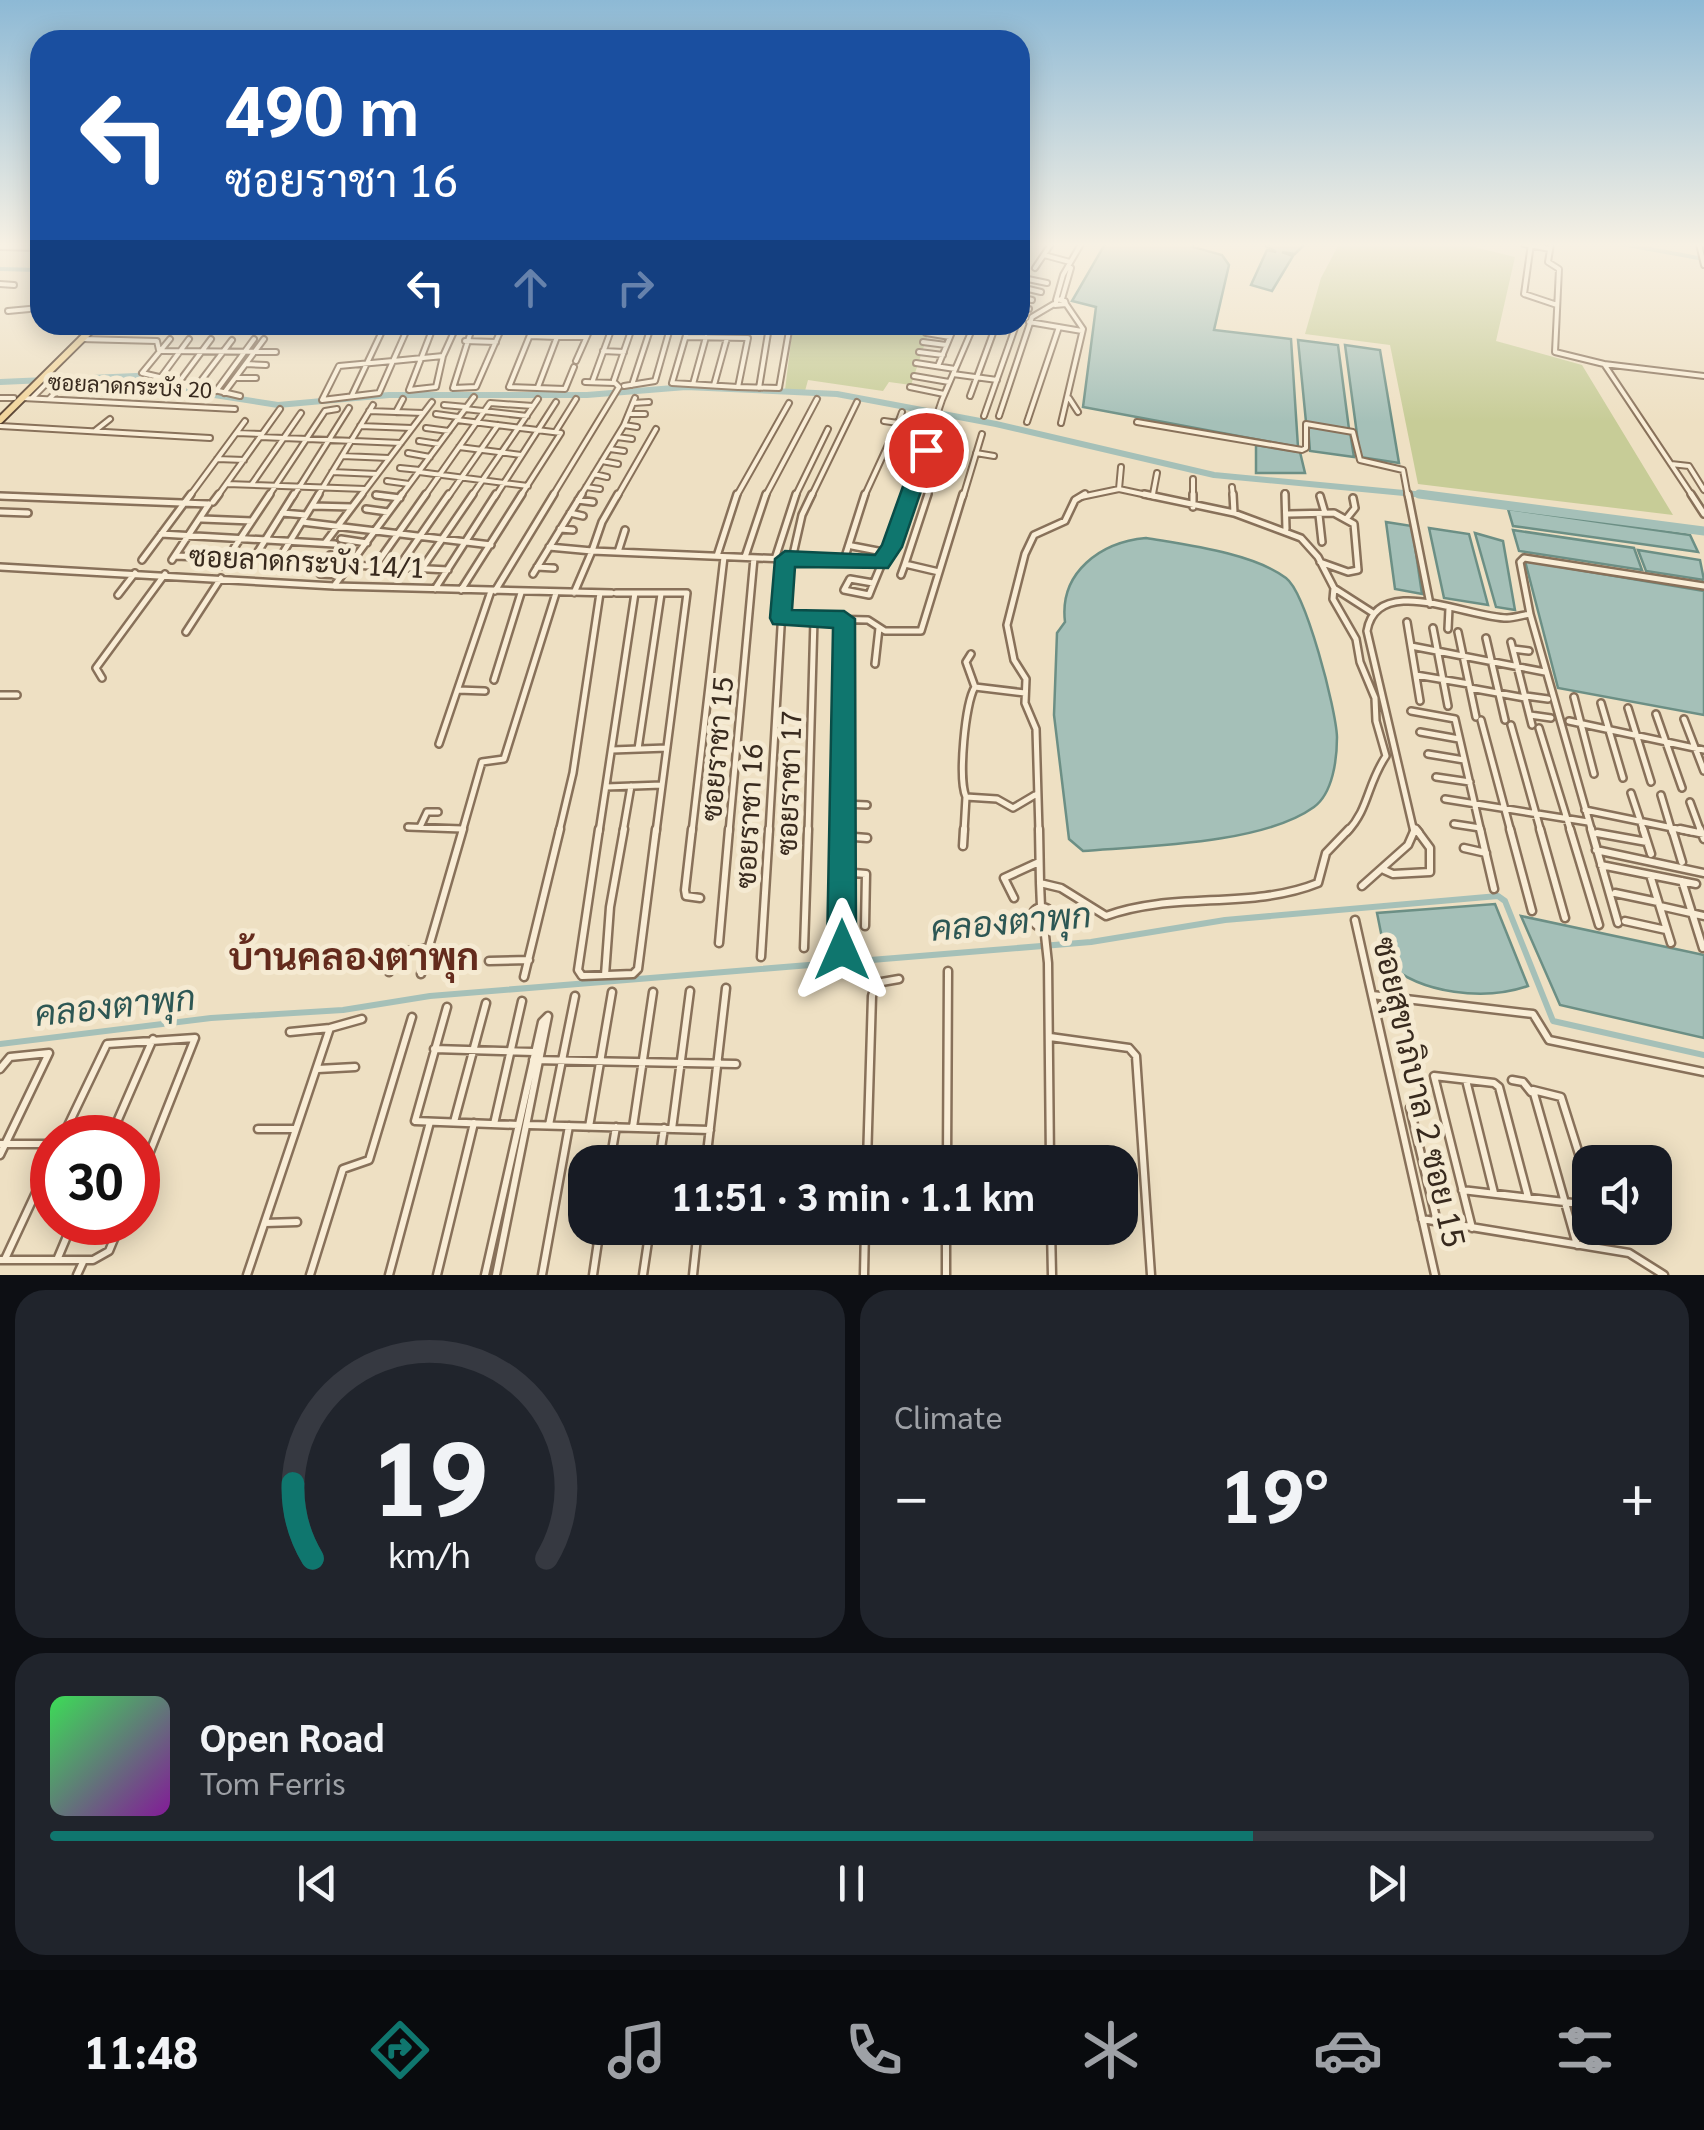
<!DOCTYPE html>
<meta charset="utf-8">
<style>
body{margin:0;font-family:Georgia,Sarabun,serif;background:#20242c;color:#f1f3f6;height:100vh;display:flex;flex-direction:column;font-size:38px;white-space:nowrap}
*{box-sizing:border-box;margin:0}
p{font-size:32px;color:#9ea1a6}
.icon{flex:none;width:55px;height:55px;fill:none;stroke:currentColor;stroke-width:2;stroke-linecap:round;stroke-linejoin:round}
.map{position:relative;height:1275px;overflow:hidden}
.details{display:flex;flex-direction:column;gap:15px;padding:15px;background:#0d0f14;flex:1}
.details>*{flex:none}
.banner{position:absolute;left:30px;top:30px;width:1000px;height:305px;border-radius:30px;box-shadow:0 5px 25px #0003;background:#1a4fa0;color:#fff;overflow:hidden}
.fabs{position:absolute;left:1572px;top:1145px;display:grid;gap:20px}
.fabs a{display:grid;place-items:center;width:100px;height:100px;border-radius:20px;background:#171b24;box-shadow:0 5px 25px #0003;font-size:50px}
.speed{position:absolute;left:30px;top:1115px;display:flex;gap:20px;font-size:50px;font-weight:700;text-align:center}
.speed>*{display:grid;place-content:center;width:130px;height:130px;border-radius:50%;background:#171b24;box-shadow:0 5px 25px #0003;line-height:1}
.speed .limit{border:15px solid #d22;background:#fff;color:#111}
.pin{position:absolute;display:grid;place-items:center;width:85px;height:85px;color:#fff;margin:-42px;border:5px solid #fff;border-radius:50%;box-shadow:0 2px 10px #0007}
.me{position:absolute;width:110px;margin:-55px;rotate:0deg;stroke-linejoin:round;filter:drop-shadow(0 0 8px #0008)}
.turn{display:flex;align-items:center;gap:35px;height:210px;padding:0 30px;font-size:45px}
.turn .icon{width:130px;height:130px;stroke-width:2.5}
.turn b{display:block;font-size:70px;line-height:85px}
.lanes{display:flex;align-items:center;height:95px;padding:0 30px;background:#0003;justify-content:center;gap:50px;direction:ltr}
.lanes .off{opacity:.35}
.big{font-size:75px;font-weight:700;line-height:1.1}
.details .widget{flex:1;display:flex;flex-direction:column;justify-content:center;gap:15px;min-width:0;padding:0 35px;border-radius:30px;background:#20242c}
.details .dial{align-items:center;gap:0}
.dial svg{height:260px;overflow:visible;fill:none;stroke:#363941;stroke-width:7;stroke-linecap:round;text-anchor:middle}
.dial text{fill:#f1f3f6;stroke:none}
.song{display:flex;align-items:center;gap:30px}
.cover{width:120px;height:120px;border-radius:15px;background:linear-gradient(135deg,hsl(130 70% 55%),hsl(290 70% 35%))}
.played{height:10px;border-radius:5px;background:linear-gradient(90deg,#0f766e 75%,#363941 75%)}
.keys{display:flex;justify-content:space-around;direction:ltr}
.heat{display:flex;justify-content:space-between;align-items:center;font-size:55px;direction:ltr}
.details .tiles{flex:1;display:grid;gap:15px;grid-template-columns:1fr 1fr}
.widget:last-child{grid-column:span 2}
.trip{position:absolute;left:568px;top:1145px;width:570px;height:100px;border-radius:30px;background:#171b24;box-shadow:0 5px 25px #0003;font-weight:700;line-height:100px;text-align:center}
.tabs{display:flex;height:160px;justify-content:space-around;align-items:center;background:#090b0e;color:#9ea1a6}
.tabs .icon{width:70px;height:70px}
.tabs .on{color:#0f766e}
.tabs b{font-size:45px;color:#f1f3f6}
.map>svg:first-child{display:block}
</style>
<div class="map">
<svg width="1704" height="1275" viewBox="0 0 1704 1275">
<rect width="100%" height="100%" fill="#eee0c3"/>
<path fill="#c7cc97" d="M1339,244H1462L1515,257L1496,341L1582,365L1673,515L1418,484L1390,345L1305,334L1321,278Z
M793,325H931L911,385L889,382L883,391L808,380L805,391L785,390Z"/>
<path fill="#a5c0b8" stroke="#6c8f85" stroke-width="2.5" d="M1105,244H1194L1193,247L1222,255L1229,265L1214,330L1291,339L1298,447L1083,407L1096,307L1072,301Z
M1270,244H1305L1295,254L1282,252L1293,256L1272,291L1251,285L1267,250L1276,252L1266,246Z
M1298,340L1338,345L1349,429L1306,422Z
M1345,345L1380,350L1399,463L1360,457Z
M1308,426L1350,432L1354,457L1310,451Z
M1256,445L1300,452L1305,473H1256Z
M1508,509L1690,535L1698,552L1513,526Z
M1386,522L1412,526L1422,594L1395,589Z
M1429,528L1469,534L1488,605L1444,598Z
M1513,530L1634,548L1642,570L1519,551Z
M1475,533L1503,541L1515,610L1496,607Z
M1146,538C1187,545 1253,553 1286,578C1306,593 1336,709 1337,737C1337,759 1333,793 1314,807C1263,844 1147,846 1083,851L1069,839L1054,715L1057,633L1065,622C1059,572 1101,542 1146,538Z
M1638,550L1700,560L1704,580L1646,571Z
M1525,561L1704,591V715L1558,688Z
M1495,904L1528,986C1485,1001 1421,994 1387,963L1377,913Z
M1521,916L1704,955V1038L1560,1005Z"/>
<g fill="none" stroke-linecap="round" stroke-linejoin="round">
<path stroke="#a5c0b8" stroke-width="4" d="M1622,244L1704,259
M0,269L40,270"/>
<path stroke="#a5c0b8" stroke-width="6" d="M0,1044L211,1018L343,1010L430,996L1091,942L1225,920L1498,896L1505,901L1553,1021L1704,1055"/>
<path stroke="#a5c0b8" stroke-width="6" d="M0,382L136,376L208,394L278,405L389,395H587L686,387L837,394L996,424L1214,475L1446,497"/>
<path stroke="#a5c0b8" stroke-width="9" d="M1419,494L1704,531"/>
<g stroke="#88715a" stroke-width="8">
<path id="street-far2" d="M1524,244L1550,249
M1531,244L1524,294L1557,305
M1551,244L1548,262L1559,269L1555,352L1604,364L1693,497
M1699,244L1704,265
M0,247L40,248
M1020,254L1026,244
M1044,255L1070,262
M1035,268L1051,244
M1020,283L1023,278L1047,283
M0,284L14,285
M1020,287L1041,292
M1020,297L1032,300
M1057,299L1065,301L1066,304L1055,305Z
M1062,299L1071,268
M1056,300L1063,275L1081,244
M1020,307L1029,309
M8,311L40,308
M1020,317L1026,318
M1029,322L1082,331
M434,325L409,390L436,387L443,356L457,325
M473,325L453,388L476,387L503,325
M534,325L509,387L565,389L574,367
M563,325L557,337H585
M689,325L672,383L738,387
M942,325L954,327
M689,326L789,329
M633,327L670,328
M926,333L950,337
M530,336L557,337L538,387
M686,337L748,338L738,387L779,388L790,325
M81,339L157,341L159,350L164,351L276,352
M170,339L142,373L240,396
M465,341L496,342
M923,342L946,345
M603,351L624,352
M919,352L943,355
M393,361L379,393L322,400L339,366Z
M393,361L409,325
M393,361L443,356
M576,361L592,325
M916,363L955,369
M246,364L266,365
M1604,364L1704,376
M938,366L955,325
M953,374L997,380
M914,376L949,382
M161,377L189,339
M236,378H256
M593,380L613,325
M614,380L633,325
M179,382L211,339
M693,384L706,337
M632,385L651,327
M714,385L727,338
M197,386L232,340
M624,386L655,381L671,325
M910,387L944,394
M759,388L769,327
M216,391L254,339
M224,393L264,339
M352,395L385,325
M970,396L996,325
M0,398H14
M23,398L235,409
M32,398L47,383
M1069,398L1078,412
M49,399L65,383
M633,403L649,402
M444,405L466,407
M465,409L527,416
M369,411L423,413
M396,412L403,399
M436,414L458,417
M630,414H645
M984,416L1016,325
M999,416L1032,317L1054,304
M457,420L561,433L520,497
M1027,422L1059,327
M1137,422L1302,450L1306,448V424L1353,432L1360,460L1403,470L1408,497
M898,423L902,412
M1061,423L1083,329L1066,304
M624,425L637,427
M0,426L210,438
M360,426L412,428
M426,428L449,431
M96,430L110,419
M556,431L576,399
M898,431L930,437
M237,433L262,434
M260,437L401,443
M617,437L632,439
M419,441L439,444
M893,444L925,450
M459,447L521,455
M610,449L624,451
M408,453L430,457
M976,453L994,456
M342,456L389,458
M887,457L921,464
M217,459L244,460
M602,461L618,464
M1671,464L1689,466L1704,490
M400,468L420,470
M332,472L377,474
M419,472L528,486
M594,474L607,477
M1193,479V497
M387,481L409,484
M227,484L365,489
M252,484L301,413
M586,487L600,489
M1232,487L1233,497
M1119,489L1121,467
M1285,493V497
M1153,494L1157,473
M376,495L390,497
M0,496L21,497
M189,497L245,421
M217,497L280,409
M268,497L325,411L337,409
M293,497L349,408
M317,497L373,405
M360,497L432,402
M400,497L474,397
M424,497L490,403L533,406
M448,497L498,425
M471,497L538,399
M495,497L556,402
M552,497L619,387L615,383L585,382
M580,497L624,425L635,398
M617,497L656,429
M736,497L789,403
M765,497L817,399
M795,497L828,429
M811,497L857,402
M864,497L898,423L884,421
M909,497L942,400L974,325
M927,497L946,441
M963,497L982,434
M1081,497L1119,489L1156,497"/>
</g>
<g stroke="#88715a" stroke-width="10">
<path id="street-far1" d="M928,494L905,564L939,572
M1144,494L1234,513L1301,538L1318,557L1334,588L1333,599L1356,639L1360,662L1375,698L1376,721L1386,756C1367,784 1369,809 1347,832
M1193,494V507
M1233,494L1234,513
M1285,494L1286,529
M1408,494L1430,604
M1691,494L1704,514
M376,495L400,498
M0,496L208,504
M1320,496L1325,513
M578,500L593,502
M213,502L219,494
M312,506L352,507
M366,509L388,512
M0,512L28,513
M282,513L306,515
M570,513L583,516
M1288,514L1334,513L1354,524L1358,570L1348,572L1320,562
M1319,515L1322,542
M1347,518L1355,508L1353,498
M202,519L252,521
M302,522L491,545
M560,529L573,530
M161,534L335,544
M341,539L367,543
M325,543L362,494
M852,546L888,553
M549,547L592,551L602,522L618,494
M618,552L625,530
M330,555L355,559
M175,556L227,558
M717,556L737,494
M745,557L766,494
M281,559L318,560
M775,559L796,494
M792,559L802,515L812,494
M142,560L191,494
M172,560L209,504
M844,560L865,494
M351,565L448,570
M376,565L426,494
M400,565L449,494
M222,566L270,494
M249,566L294,494
M0,567L334,586L612,593
M423,567L473,494
M537,567L554,568
M273,569L319,494
M320,574L342,575
M533,574L582,494
M901,575L905,564
M873,583L850,579L844,590L869,595C882,561 898,529 910,494
M334,586L402,494
M1334,588L1373,613
M435,589L496,494
M461,590L522,494
M495,591L554,494
M574,593L592,551L881,563
M616,593H635
M635,593H687L656,832
M118,595L135,573
M1530,614L1592,832
M781,618L868,620L885,631H921L963,494
M1407,622L1420,701
M1433,628L1448,706
M1448,629L1449,608
M186,632L221,578
M1458,632L1476,717
M1486,638L1505,720
M1511,642L1532,725
M1411,646L1545,672
M1513,649L1529,651
M875,664L879,628
M1416,675L1469,684
M102,678L96,668L165,574
M494,680L521,593
M975,687L1025,693
M1470,688L1525,698
M458,690L485,691
M0,695H17
M1526,696L1548,699
M1574,697L1594,774
M1601,703L1623,778
M1628,708L1651,782
M1411,711L1455,719L1481,832
M1656,714L1682,788
M1530,715L1551,718
M1684,719L1704,771
M1481,720L1511,832
M1569,721L1704,750
M1511,725L1541,832
M1539,728L1571,832
M1420,732L1459,739
M439,744L491,591
M638,749L661,594
M612,750L667,748
M1428,754L1464,760
M1436,777L1470,782
M606,787L662,785
M1631,793L1644,832
M1661,795L1672,832
M966,797C958,779 965,703 975,687L966,662L971,654
M1445,799L1588,822
M1690,802L1701,832
M843,804L867,805
M1585,810L1692,832
M1454,824L1480,828
M408,827L462,829
M420,827L427,812H438
M1415,828L1419,832
M462,832L482,762L504,759L556,593
M559,832L573,773L600,593
M599,832L635,593
M623,832L631,786
M692,832L724,557
M729,832L754,558
M769,832L785,559
M808,832L814,619
M843,832L844,619
M964,832L966,797L997,799L1013,808L1035,795
M1039,832L1036,729L1025,703L1026,679L1014,660L1007,625L1025,554L1034,535L1065,521L1075,500L1085,494
M1414,832L1367,631C1377,572 1469,618 1507,618C1514,618 1523,615 1530,614L1520,562L1524,558L1704,586"/>
</g>
<g stroke="#88715a" stroke-width="11">
<path id="street" d="M599,829L578,970L582,976L633,974L638,969L656,829
M692,829L685,890L686,896L700,898
M1039,829L1040,883
M1480,829L1494,889
M1510,829L1532,911
M1540,829L1565,918
M1570,829L1599,925
M1591,829L1618,923
M1643,829L1651,854
M1672,829L1682,862
M1680,829L1704,834
M1700,829L1704,839
M1597,833L1647,842
M842,836L867,838
M963,846L964,829
M1464,848L1486,853
M1596,850L1704,873
M1601,865L1696,884
M1384,870L1393,874L1430,872V848L1416,829
M842,872L866,874L865,926
M1650,875L1671,943
M1682,881L1703,948
M1040,883L1061,888L1106,916C1174,891 1251,910 1318,883L1326,853L1349,829
M1040,883L1041,907
M1362,886L1408,845L1415,829
M1615,893L1658,902
M1014,898L1004,878L1039,862
M1660,906L1704,916
M1032 917a10 10 0 1 1 20 0a10 10 0 1 1-20 0Z
M1355,920L1435,1275
M1625,921L1666,930
M1044,926L1048,963L1050,1162
M719,943L729,829
M804,948L808,829
M842,950L843,829
M761,957L769,829
M489,961L529,960
M389,972L403,952L428,948
M421,974L463,829
M605,975L610,907L624,829
M524,977L560,829
M1372,995L1533,1014L1549,1040L1704,1072
M447,1007L415,1121L518,1125
M290,1032L330,1028
M1050,1037L1129,1048L1136,1056L1151,1275
M434,1049L534,1052
M533,1060L736,1064
M0,1069L10,1057L49,1053L0,1155
M318,1069L355,1067
M1466,1080L1494,1193
M1512,1080L1523,1082L1531,1092
M1410,1108L1437,1222
M454,1122L486,1003
M494,1124L522,1001
M529,1125L710,1130
M549,1125L575,996
M589,1127L612,992
M633,1127L653,992
M258,1129H295
M672,1129L690,991
M62,1138L107,1044L195,1038L138,1182
M110,1138L153,1039
M0,1144H52
M610,1162L616,1127
M659,1162L664,1128
M706,1162L726,988
M867,1162L872,996L876,983L899,979
M947,1162L948,971
M1462,1190L1590,1205
M1422,1219L1629,1253L1664,1275
M265,1223L297,1222
M946,1228V1275
M1051,1228L1052,1275
M1472,1228L1434,1076L1494,1083L1499,1087L1528,1197
M1577,1245L1533,1090L1561,1097L1590,1189
M5,1259L52,1158
M0,1260H93L109,1251L121,1222
M57,1260L73,1222
M77,1275L83,1262
M247,1275L330,1028L362,1019
M310,1275L343,1169L369,1160L412,1017
M389,1275L430,1122
M437,1275L474,1123
M485,1275L542,1022L548,1016L496,1275
M542,1275L569,1126
M593,1275L600,1228
M643,1275L650,1228
M693,1275L698,1228
M864,1275L865,1228"/>
</g>
<g stroke="#553f2e" stroke-width="10">
<path id="primary" d="M0,420L96,325"/>
</g>
<use href="#street-far2" stroke="#f9edd6" stroke-width="4"/>
<use href="#street-far1" stroke="#f9edd6" stroke-width="5"/>
<use href="#street" stroke="#f9edd6" stroke-width="6"/>
<use href="#primary" stroke="#f1d49a" stroke-width="6"/>
</g>
<linearGradient id="sky" x2="0" y2="1"><stop stop-color="#8db9d5"/><stop offset="0.58" stop-color="#f7f1e4"/><stop offset="1" stop-color="#f7f1e4" stop-opacity="0"/></linearGradient>
<rect width="1704" height="422" fill="url(#sky)"/>
<path fill="#0f766e" stroke="#0a4d48" stroke-width="2.5" d="M926,444L935,450L902,547L888,568L795,567L792,610L844,611L855,619L856,950L852,961L842,965L832,961L827,950L833,628L773,624L770,618L775,559L785,551L875,555L882,545L916,450Z"/>
<g text-anchor="middle" stroke-width="10" stroke-linejoin="round" paint-order="stroke">
<g font-size="22" fill="#382a1e" stroke="#f5ead2">
<text transform="translate(130 386) rotate(3)" y="8">ซอยลาดกระบัง 20</text>
</g>
<g font-size="28" fill="#382a1e" stroke="#f5ead2">
<text transform="translate(307 562) rotate(3)" y="10">ซอยลาดกระบัง 14/1</text>
<text transform="translate(717 749) rotate(-85)" y="10">ซอยราชา 15</text>
<text transform="translate(789 783) rotate(-88)" y="10">ซอยราชา 17</text>
<text transform="translate(749 816) rotate(-87)" y="10">ซอยราชา 16</text>
</g>
<g font-size="32" fill="#382a1e" stroke="#f5ead2">
<text transform="translate(1419 1092) rotate(77)" y="11">ซอยสุขาภิบาล 2 ซอย 15</text>
</g>
<g font-size="35" font-style="italic" fill="#2d5754" stroke="#f5ead2">
<text transform="translate(1011 922) rotate(-5)" y="12">คลองตาพุก</text>
<text transform="translate(115 1006) rotate(-6)" y="12">คลองตาพุก</text>
</g>
<g font-size="38" font-weight="bold" fill="#642b1d" stroke="#f5ead2">
<text x="354" y="970">บ้านคลองตาพุก</text>
</g>
</g>
</svg>
<div class="fabs">
<a><svg class="icon" aria-label="sound" viewBox="0 0 24 24"><path d="M4 9h4l5-4v14l-5-4H4zM17 9q2 3 0 6"/></svg></a>
</div>
<div class="speed"><div class="limit">30</div></div>
<div class="pin" style="left:926px;top:450px;background:#d93025"><svg class="icon" aria-label="arrive" viewBox="0 0 24 24"><path d="M6 21V4h12l-3 4 3 4H6"/></svg></div>
<svg class="me" style="left:842px;top:950px" viewBox="-20 -20 40 40"><path d="M0-17L14 15 0 8-14 15z" fill="#0f766e" stroke="#fff" stroke-width="4"/></svg>
<div class="trip">11:51 · 3 min · 1.1 km</div>
<div class="banner">
<div class="turn"><svg class="icon" aria-label="left" viewBox="0 0 24 24"><path d="M17 20v-9H6M10 6l-5 5 5 5"/></svg><div><b>490 m</b>ซอยราชา 16</div></div>
<div class="lanes"><svg class="icon" aria-label="left" viewBox="0 0 24 24"><path d="M17 20v-9H6M10 6l-5 5 5 5"/></svg><svg class="icon off" aria-label="ahead" viewBox="0 0 24 24"><path d="M12 20V5M6 11l6-6 6 6"/></svg><svg class="icon off" aria-label="right" viewBox="0 0 24 24"><path d="M7 20v-9h11M14 6l5 5-5 5"/></svg></div>
</div>
</div>
<section class="details">
<div class="tiles">
<div class="widget dial"><svg viewBox="0 0 100 80">
<path d="M14 69A42 42 0 1 1 86 69"/>
<path d="M14 69A42 42 0 0 1 8 46" stroke="#0f766e"/>
<text x="50" y="56" font-size="32" font-weight="700">19</text>
<text x="50" y="72" font-size="11">km/h</text>
</svg></div>
<div class="widget"><p>Climate</p>
<div class="heat"><a>−</a><b class="big">19°</b><a>+</a></div>
</div>
<div class="widget">
<div class="song"><i class="cover"></i><div><b>Open Road</b><p>Tom Ferris</p></div></div>
<div class="played"></div>
<div class="keys"><svg class="icon" aria-label="previous" viewBox="0 0 24 24"><path d="M18 5L8 12l10 7zM5 5v14"/></svg><svg class="icon" aria-label="pause" viewBox="0 0 24 24"><path d="M8 5v14M16 5v14"/></svg><svg class="icon" aria-label="next" viewBox="0 0 24 24"><path d="M6 5l10 7-10 7zM19 5v14"/></svg></div>
</div>
</div>
</section>
<nav class="tabs">
<b>11:48</b>
<svg class="icon on" aria-label="directions" viewBox="0 0 24 24"><path d="M12 3l9 9-9 9-9-9zM9 14v-3h6M13 9l2 2-2 2"/></svg>
<svg class="icon" aria-label="music" viewBox="0 0 24 24"><path d="M9 18V5l10-2v13"/><circle cx="6" cy="18" r="3"/><circle cx="16" cy="16" r="3"/></svg>
<svg class="icon" aria-label="phone" viewBox="0 0 24 24"><path d="M5 4h4l2 5-3 2q2 4 5 5l2-3 5 2v4C11 20 4 13 5 4z"/></svg>
<svg class="icon" aria-label="climate" viewBox="0 0 24 24"><path d="M12 3v18M4 7l16 10M4 17L20 7"/></svg>
<svg class="icon" aria-label="car" viewBox="0 0 24 24"><path d="M5 17H2v-5l4-1 3-4h7l3 4 3 1v5h-3M9 17h6M6 11h13"/><circle cx="7" cy="17" r="2"/><circle cx="17" cy="17" r="2"/></svg>
<svg class="icon" aria-label="filters" viewBox="0 0 24 24"><path d="M4 7h16M4 17h16"/><circle cx="9" cy="7" r="2"/><circle cx="15" cy="17" r="2"/></svg>
</nav>
